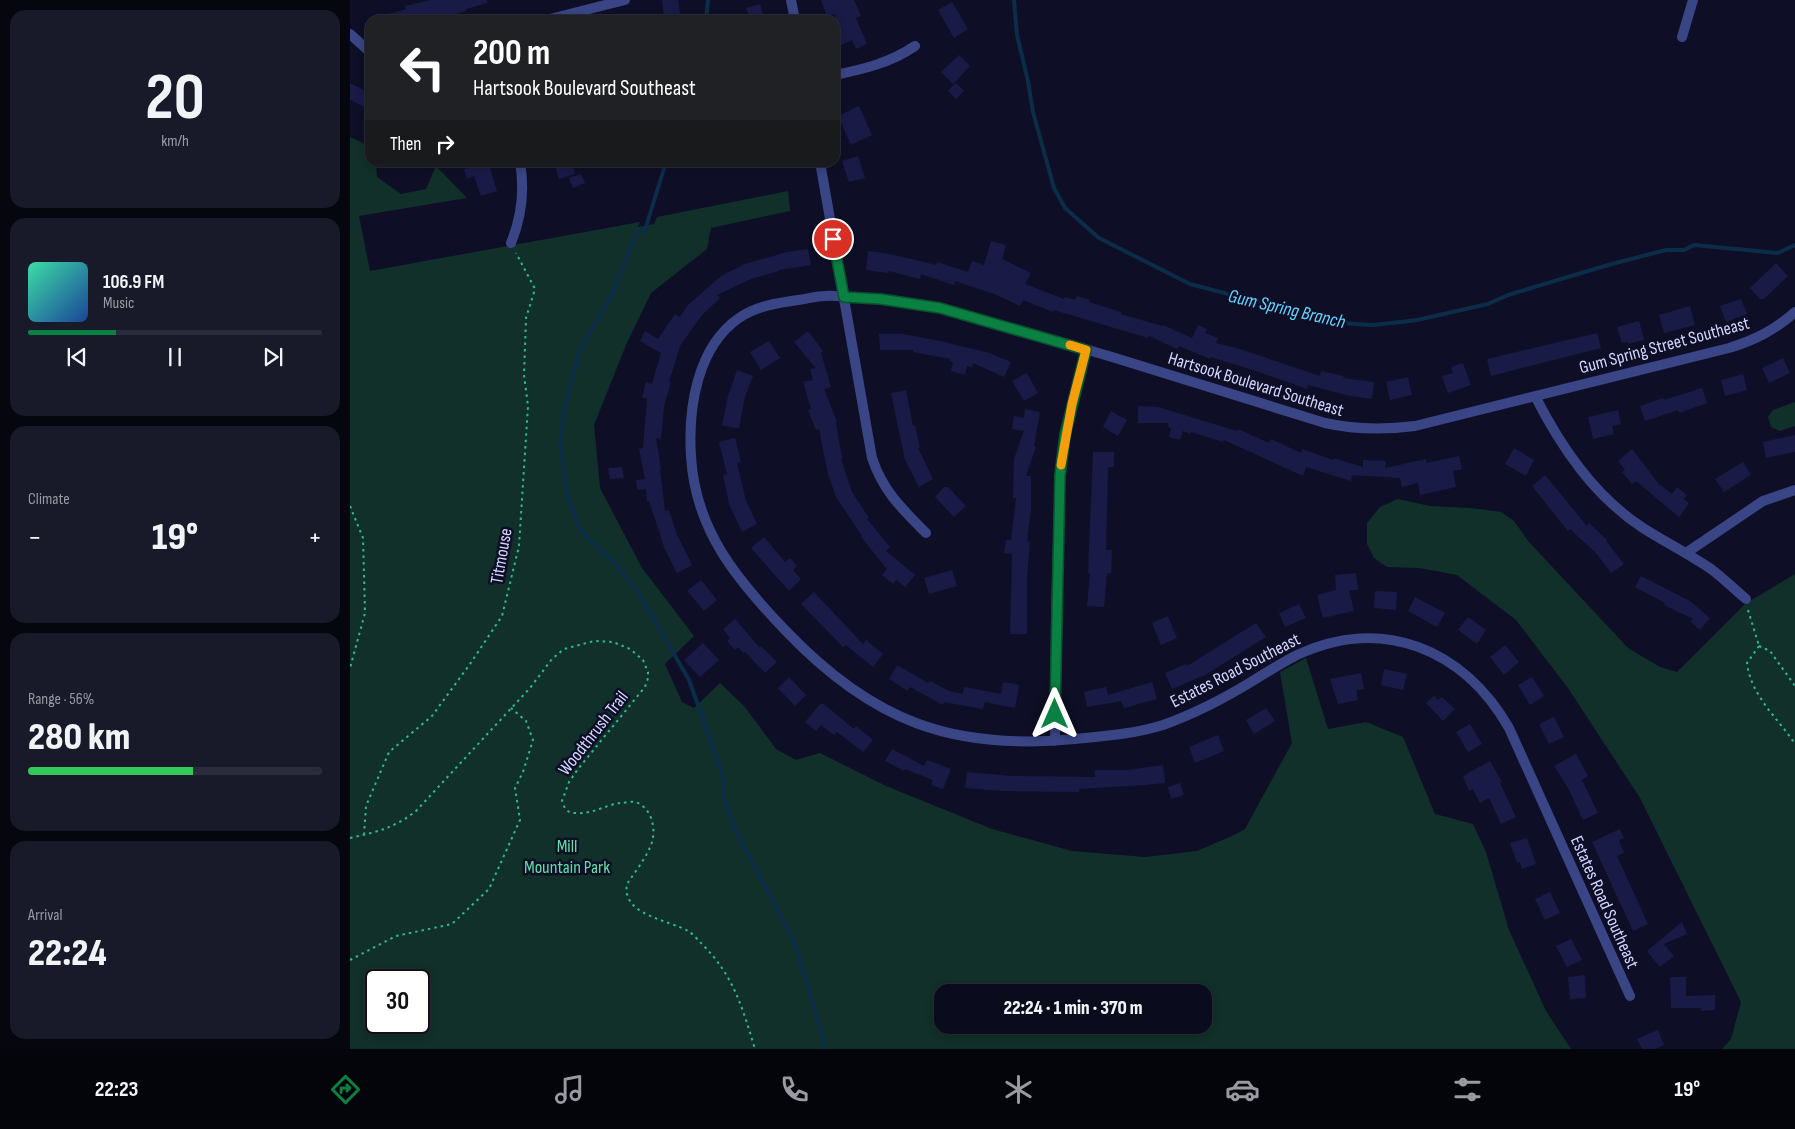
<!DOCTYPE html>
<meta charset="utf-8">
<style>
body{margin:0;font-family:"Sofia Sans Condensed",sans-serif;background:#181929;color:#f1f3f6;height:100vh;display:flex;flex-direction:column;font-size:19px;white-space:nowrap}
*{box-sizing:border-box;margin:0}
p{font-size:16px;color:#999ba3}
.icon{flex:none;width:28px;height:28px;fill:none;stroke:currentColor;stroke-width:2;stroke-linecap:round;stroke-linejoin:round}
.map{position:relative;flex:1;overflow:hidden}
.sheet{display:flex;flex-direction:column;gap:10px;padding:10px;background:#06060f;width:350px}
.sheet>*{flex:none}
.banner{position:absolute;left:15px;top:15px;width:475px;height:152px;border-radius:15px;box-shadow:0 2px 8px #0003,0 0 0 1px #2a2b3b;background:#202124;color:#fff;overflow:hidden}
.speed{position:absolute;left:15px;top:969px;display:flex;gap:10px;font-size:25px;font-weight:700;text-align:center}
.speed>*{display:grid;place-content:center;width:65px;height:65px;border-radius:50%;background:#0a0b1c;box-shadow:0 2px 8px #0003,0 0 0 1px #2a2b3b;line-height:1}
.speed .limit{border:2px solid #111;border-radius:8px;background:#fff;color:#111}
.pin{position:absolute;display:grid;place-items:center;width:42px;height:42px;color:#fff;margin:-21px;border:2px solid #fff;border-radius:50%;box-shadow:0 1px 5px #0007}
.me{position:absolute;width:55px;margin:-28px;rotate:0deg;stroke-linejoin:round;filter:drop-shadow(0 0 4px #0008)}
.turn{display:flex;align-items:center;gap:18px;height:105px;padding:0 25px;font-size:22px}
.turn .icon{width:65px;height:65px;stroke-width:2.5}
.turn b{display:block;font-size:35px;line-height:42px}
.then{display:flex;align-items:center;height:48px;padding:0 25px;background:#0003;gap:10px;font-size:19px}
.big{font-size:38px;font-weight:800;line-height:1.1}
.sheet .tile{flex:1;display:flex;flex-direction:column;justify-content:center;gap:8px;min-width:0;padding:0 18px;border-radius:15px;background:#181929}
.sheet .dial{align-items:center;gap:0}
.dial b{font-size:65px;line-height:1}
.song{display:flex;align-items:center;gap:15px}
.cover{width:60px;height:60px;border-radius:8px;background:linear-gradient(135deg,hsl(160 70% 55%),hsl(220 70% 35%))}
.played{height:5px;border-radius:2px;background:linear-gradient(90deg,#0b8043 30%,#2a2b3b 30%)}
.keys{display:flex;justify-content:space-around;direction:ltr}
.heat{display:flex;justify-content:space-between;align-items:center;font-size:28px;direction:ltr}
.charge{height:8px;border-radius:4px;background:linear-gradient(90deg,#34c759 56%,#2a2b3b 0)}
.trip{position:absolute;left:584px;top:984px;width:278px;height:50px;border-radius:15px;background:#0a0b1c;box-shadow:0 2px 8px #0003,0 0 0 1px #2a2b3b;font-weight:800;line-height:50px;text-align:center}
.dock{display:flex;height:80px;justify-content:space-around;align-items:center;background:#04040b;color:#999ba3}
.dock .icon{width:35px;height:35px}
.dock .active{color:#0b8043}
.dock b{font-size:22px;color:#f1f3f6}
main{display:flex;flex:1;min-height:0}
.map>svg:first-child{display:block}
</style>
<main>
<section class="sheet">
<div class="tile dial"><b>20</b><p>km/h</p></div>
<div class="tile">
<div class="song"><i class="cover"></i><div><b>106.9 FM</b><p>Music</p></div></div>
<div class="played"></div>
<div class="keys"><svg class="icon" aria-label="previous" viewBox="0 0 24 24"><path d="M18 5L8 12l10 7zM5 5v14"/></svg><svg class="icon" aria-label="pause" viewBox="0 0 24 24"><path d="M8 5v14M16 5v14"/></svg><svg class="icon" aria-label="next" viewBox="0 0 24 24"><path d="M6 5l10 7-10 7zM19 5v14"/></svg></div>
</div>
<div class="tile"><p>Climate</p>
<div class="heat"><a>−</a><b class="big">19°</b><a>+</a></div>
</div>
<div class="tile"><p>Range · 56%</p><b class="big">280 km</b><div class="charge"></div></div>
<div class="tile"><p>Arrival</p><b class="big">22:24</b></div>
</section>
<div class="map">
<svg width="1445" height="1049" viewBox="0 0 1445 1049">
<rect width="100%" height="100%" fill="#0e0f26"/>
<path fill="#113029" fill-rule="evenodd" d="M0,137L20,146V162L26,163L27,177L51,194L76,189L86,166L117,198L9,216L20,271L290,222L288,227L304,224L307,217L438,191L440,211L361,228L357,249L301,293L276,345L244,425L250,488L292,568L344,636L315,664L332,702L344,708L370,683L395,707L426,749L446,760L470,753L536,786L642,829L722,851L795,857L847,851L884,835L895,829L942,743L930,672L956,658L978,729L1016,722L1053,737L1085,814L1123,824L1136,852L1159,930L1196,1011L1221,1049H0ZM26,980H69V1022H26ZM592,992H852V1025H592Z
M1445,402V426L1430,431L1421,427L1418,417L1423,410Z
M1048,499L1080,506L1121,508L1151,512L1164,521L1179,542L1278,648L1310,667L1327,672L1395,604L1445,574V1049H1372L1381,1039L1391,1002L1290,798L1218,688L1166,620L1107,575L1069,568L1037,567L1024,558L1017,544V523L1030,507Z"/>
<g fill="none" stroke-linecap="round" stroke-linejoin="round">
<path stroke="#0b2d48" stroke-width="4" d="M664,0L667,35L678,81L683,112L704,188L715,208L749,238L840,284L989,323L1024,325L1067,320L1138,304L1158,295L1258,265L1316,250H1334L1344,245L1428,253L1445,245
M356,20L358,0
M316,162L295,230L286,234L262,294L229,352L215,406L210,445L218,498L231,531L264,563L287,590L339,680L372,772L374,797L387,833L445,944L473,1038V1049"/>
</g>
<path fill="#1a1a47" d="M80,0H137V3L116,9V11L87,20H29L28,17L56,9L55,6Z
M312,0H328L331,20H314Z
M471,0H504L511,16L506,18L517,44L506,49L502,40L485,48V14L477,17Z
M602,2L618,29L604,38L588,10Z
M410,4L415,20H400L396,8Z
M609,55L620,66L603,84L591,72Z
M0,83L20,93V102L17,108L0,100Z
M606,83L614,91L606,99L598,91Z
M509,106L522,135L501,145L488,116Z
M508,156L515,178L499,182L492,161Z
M121,162H138L147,191L131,196L124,176L117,179L114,169L122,167Z
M204,162H222L225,174L209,179Z
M231,174L235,183L223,188L219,178Z
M641,241L656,245L652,259L681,273L675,284L714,299L715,297L725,300L727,296L740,300L739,302L771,312V314L812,326L813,325L842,338L848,325L857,329L855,333L868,338L866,343L890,349L970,376L971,371L994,376L993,378L1024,382L1022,399L1000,396L958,385L957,389L903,370L860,357V359L829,346L827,349L799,336L798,338L704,310L703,312L673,300L670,306L644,294L605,281L604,285L571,274L570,279L539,271L538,273L516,270L518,251L540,254L586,265L587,262L618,272L622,261L634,265Z
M458,249L461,265L429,270V271L401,279L367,295L370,298L351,316L330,346L319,382H321L314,406L311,439L306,438L311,469H310L315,511L319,510L327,535L342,565L327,573L314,547L299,501L297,502L296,489L287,490L286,480L295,479L289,449L293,448L297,399L292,397L296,382L302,384L311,353L290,341L295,331L308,339L325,314L330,317L337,306L371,276L395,264L437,252Z
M1426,263L1438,276L1414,299H1410L1400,288Z
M1391,299L1397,314L1376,322L1370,306Z
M1340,306L1345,325L1314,333L1309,315Z
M1289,321L1294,340L1279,344L1278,342L1272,343L1267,327Z
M458,331L473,351L471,353L481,387L474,389L487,422H486L492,458L491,459L502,492L519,518L517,519L540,547L536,551L565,575L555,587L546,580L543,584L532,575L537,569L511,537L512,536L486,497L478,474L469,429L466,430L458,410L461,409L453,382L463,380L460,369L466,368L444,342Z
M1247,333L1251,348L1141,376L1137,359Z
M529,334H553L590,341L639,353L661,362L654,377L623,363L622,367L617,366L615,375L601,371L603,362L600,361V359L563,352L564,350H530Z
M419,341L430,358L411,370L400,352Z
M1433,358L1440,373L1419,383L1412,368Z
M1113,363L1121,385L1098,393L1092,376L1103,373L1101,367Z
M387,370L403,376L395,397L389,428H385L372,425L378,396Z
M677,373L688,393L674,401L662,381Z
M1393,374L1397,390L1375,396L1371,380Z
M1058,377L1062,395L1040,400L1036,382Z
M1352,388L1357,403L1329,413L1328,410L1295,421L1290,406L1313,398L1314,400Z
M556,390L563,426L565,425L570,448H568L583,479L569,487L555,460L541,393Z
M788,406L808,407L887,431L888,429L919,443L921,439L951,453L952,449L983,460V458L1013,467V460L1036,461L1035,468L1076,459V463L1109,456L1112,469L1103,471L1106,487L1070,495L1068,483L1052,487L1050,478L1002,475L1001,481L956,467L953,476L874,440L873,442L841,432V434L833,431L830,440L819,437L821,428L818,427L819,423H788Z
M675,409L690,412L684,446L686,447L676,476H681V510L677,541L680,542L677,578V634H660L662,554L654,553L656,540H661L666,498H663L664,459L674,431L662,429L664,416L674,418Z
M1268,410L1271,424L1262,426L1264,434L1243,439L1238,417Z
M761,411L777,420L768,436L753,427Z
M1445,435V452L1416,458L1413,442Z
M385,438L391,462L387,463L396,501L407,524L392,532L379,504L373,475L377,474L369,442Z
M1164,448L1184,460L1176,476L1155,464Z
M1282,449L1309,484L1322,494L1327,487L1337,495L1334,499L1339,503L1329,517L1286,481L1282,484L1272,472L1275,470L1268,461Z
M743,452H764V467H758L756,550H762L761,574L757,573L754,607L737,606L740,573H738Z
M1393,462L1401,475L1374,492L1365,479Z
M272,467L274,478L260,479L258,468Z
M1195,475L1237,526L1239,523L1257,540L1256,541L1274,564L1261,573L1246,553L1220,529L1218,531L1182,486Z
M594,487H598L616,506L604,517L585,497Z
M414,537L435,562L440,558L447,566L443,570L451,579L439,591L401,548Z
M602,570L607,586L579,594L574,578Z
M1006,573L1008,590H999L1004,611L973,618L967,595L986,590L985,575Z
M1291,576L1340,601L1360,618L1350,630L1340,621L1343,619L1314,605L1315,603L1285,587Z
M351,580L367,600L354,611L337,591Z
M1025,591L1047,592L1046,610L1024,608Z
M464,592L513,644L516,640L533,654L523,667L496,645L493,647L451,604Z
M1065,597L1095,613L1087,627L1058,611Z
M949,604L956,618L935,627L929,613Z
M818,616L827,638L811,645L802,623Z
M1118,617L1136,630L1127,644L1108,630Z
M385,619L410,648L411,646L427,662L415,673L395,652L393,653L388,647L385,650L377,641L380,638L373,629Z
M906,623L916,637L855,675L822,689L815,673L836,664L837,666Z
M353,643L369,660L350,677L334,660Z
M1155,645L1169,662L1154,675L1140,657Z
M547,665L578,683L580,681L599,691L613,694L614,687L651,694L653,682L669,685L665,708L635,702L633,709L594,702L593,705L560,687L558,691L539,679Z
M1034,669L1057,674L1053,690L1031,685Z
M1011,673L1014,689L1006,690L1008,700L988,704L980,679Z
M439,677L456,695L445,706L428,688Z
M1182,677L1194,696L1180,705L1168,685Z
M802,682L807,699L774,708L771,701L737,707L734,692L756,687L758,695Z
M1084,696L1088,700L1092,697L1105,709L1093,721L1076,703Z
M470,704H474L504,729L506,726L523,740L513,752L487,732L484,735L471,725L466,731L455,722Z
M916,708L925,721L904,734L896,720Z
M1204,717L1214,737L1199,744L1189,724Z
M1120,724L1132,744L1118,752L1106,732Z
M868,735L874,751L845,763L839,747Z
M542,749L574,766L577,760L601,769L593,789L581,785L583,780L555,769L554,771L535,761Z
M1226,754L1238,776L1232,780L1248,813L1233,820L1218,788L1204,766Z
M1140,761L1152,782L1150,783L1166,817L1151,824L1139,798L1130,803L1123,789L1119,791L1113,776Z
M813,765L815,783L795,785L729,789V792L654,791L615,788L617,772L662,776L745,777V770H777Z
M830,783L834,795L821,799L818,787Z
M1270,829L1274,838L1269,840L1274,853L1267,856L1298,924L1283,931L1242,842Z
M1177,838L1186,864L1172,869L1170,862L1167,863L1160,843Z
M1200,892L1210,913L1195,920L1185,899Z
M1332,922L1337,934L1314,944L1324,956L1310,967L1297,951Z
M1221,939L1232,960L1217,967L1206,946Z
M1235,975L1236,998L1220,999L1218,977Z
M1320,977H1336V996L1365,995V1010L1351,1011V1008H1321Z
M1308,1030L1314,1045L1305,1049H1292L1287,1039Z"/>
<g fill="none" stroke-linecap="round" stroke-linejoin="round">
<path stroke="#2db995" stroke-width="2" stroke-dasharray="2.5 4" stroke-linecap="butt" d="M0,506L13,538L15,613L0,668
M1398,610L1409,646
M1409,646L1397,663C1401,696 1427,717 1445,744
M1409,646L1420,651L1445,686
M14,835L16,806L39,752L82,716L120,664L152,616L169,546L178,406L174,375L176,318L185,289L166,253
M0,838C27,832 44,828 66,811L180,688L202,659L214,649L244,641L263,642L280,649L293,660L298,672V678L295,687L228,769L219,782L212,801C214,808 217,813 225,813C241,815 255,805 270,803C274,803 281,801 285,802C302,807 307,830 301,845C296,858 285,872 277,884C271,915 319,920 338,931C343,934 348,940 352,944C384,976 392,1007 405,1049
M0,960L46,936L102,924L139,889L170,820L165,788L173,772L183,740L176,721L161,708"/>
<path stroke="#394585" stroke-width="10" d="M441,0L445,20
M196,20L275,0
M0,34L20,52
M1332,37L1343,0
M485,75C514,69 540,63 565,46
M470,162L522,458C533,491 552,509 576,533
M161,243C172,216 175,191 170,162
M1185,396C1211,447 1244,496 1293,528C1315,542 1339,554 1361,569C1373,578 1384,589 1396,599
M1336,553L1413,501L1445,490
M705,741L706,611L710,475L715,435L736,350
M1280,996L1159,728C1114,649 1032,615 947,655C931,663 916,673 901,682C873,699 844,714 813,725C784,734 755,736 725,739C602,751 522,721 436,631C387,580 345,530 341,456C338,408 347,347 389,318C407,306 427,303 448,300C457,299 466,296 475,296C483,295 493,297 501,297C531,299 561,302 590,308C610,313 630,320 650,325C687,335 725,346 762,357C833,379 904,401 975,423C1006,430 1033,430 1065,426L1379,348C1405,340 1425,330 1445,312"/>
</g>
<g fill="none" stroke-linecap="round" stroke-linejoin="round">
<g stroke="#07532c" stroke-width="12">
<path id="route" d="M483,239L494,297L530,299L590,308L736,350L715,435L710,475L705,714"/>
</g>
<use href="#route" stroke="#0b8043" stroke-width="9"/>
<path stroke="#f59e0b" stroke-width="9" d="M711,465L722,404L736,350L720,345"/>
</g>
<g text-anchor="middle" stroke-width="5" stroke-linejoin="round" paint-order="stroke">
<g font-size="18" fill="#d3d7ff" stroke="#0e0f26">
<text transform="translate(1314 345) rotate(-15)" y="6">Gum Spring Street Southeast</text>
<text transform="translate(906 384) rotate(17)" y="6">Hartsook Boulevard Southeast</text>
<text transform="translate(151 556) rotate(-80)" y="6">Titmouse</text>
<text transform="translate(885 670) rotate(-27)" y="6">Estates Road Southeast</text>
<text transform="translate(243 733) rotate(-52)" y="6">Woodthrush Trail</text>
<text transform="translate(1255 902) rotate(66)" y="6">Estates Road Southeast</text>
</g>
<g font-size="18" fill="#5ce2a6" stroke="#0e0f26">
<text x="217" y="852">Mill<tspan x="217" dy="21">Mountain Park</tspan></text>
</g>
<g font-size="19" font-style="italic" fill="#61d5ff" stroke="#0e0f26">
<text transform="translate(937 308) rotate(13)" y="7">Gum Spring Branch</text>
</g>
</g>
</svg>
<div class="speed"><div class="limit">30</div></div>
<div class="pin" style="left:483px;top:239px;background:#d93025"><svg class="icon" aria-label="arrive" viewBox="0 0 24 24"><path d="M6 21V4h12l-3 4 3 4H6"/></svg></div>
<svg class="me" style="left:705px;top:714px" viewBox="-20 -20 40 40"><path d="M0-17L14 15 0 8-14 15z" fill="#0b8043" stroke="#fff" stroke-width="4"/></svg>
<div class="trip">22:24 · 1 min · 370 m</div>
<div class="banner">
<div class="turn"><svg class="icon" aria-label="left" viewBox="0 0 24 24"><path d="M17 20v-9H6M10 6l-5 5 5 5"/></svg><div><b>200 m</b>Hartsook Boulevard Southeast</div></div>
<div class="then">Then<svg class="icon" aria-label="right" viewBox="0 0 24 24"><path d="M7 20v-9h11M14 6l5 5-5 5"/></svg></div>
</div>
</div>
</main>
<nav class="dock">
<b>22:23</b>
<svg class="icon active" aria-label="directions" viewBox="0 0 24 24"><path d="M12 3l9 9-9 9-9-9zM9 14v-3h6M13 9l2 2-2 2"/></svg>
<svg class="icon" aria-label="music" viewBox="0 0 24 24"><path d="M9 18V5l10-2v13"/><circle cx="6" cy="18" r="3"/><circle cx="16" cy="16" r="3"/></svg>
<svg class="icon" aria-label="phone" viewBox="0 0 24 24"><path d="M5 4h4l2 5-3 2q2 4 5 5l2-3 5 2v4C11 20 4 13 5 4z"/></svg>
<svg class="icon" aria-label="climate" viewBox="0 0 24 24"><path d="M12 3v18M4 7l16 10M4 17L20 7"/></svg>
<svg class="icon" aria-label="car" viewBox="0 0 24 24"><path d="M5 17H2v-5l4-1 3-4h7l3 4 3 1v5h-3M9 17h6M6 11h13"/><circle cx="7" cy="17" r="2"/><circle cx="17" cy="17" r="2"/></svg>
<svg class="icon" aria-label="filters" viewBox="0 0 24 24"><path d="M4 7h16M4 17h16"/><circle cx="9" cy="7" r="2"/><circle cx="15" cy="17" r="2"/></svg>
<b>19°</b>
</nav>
